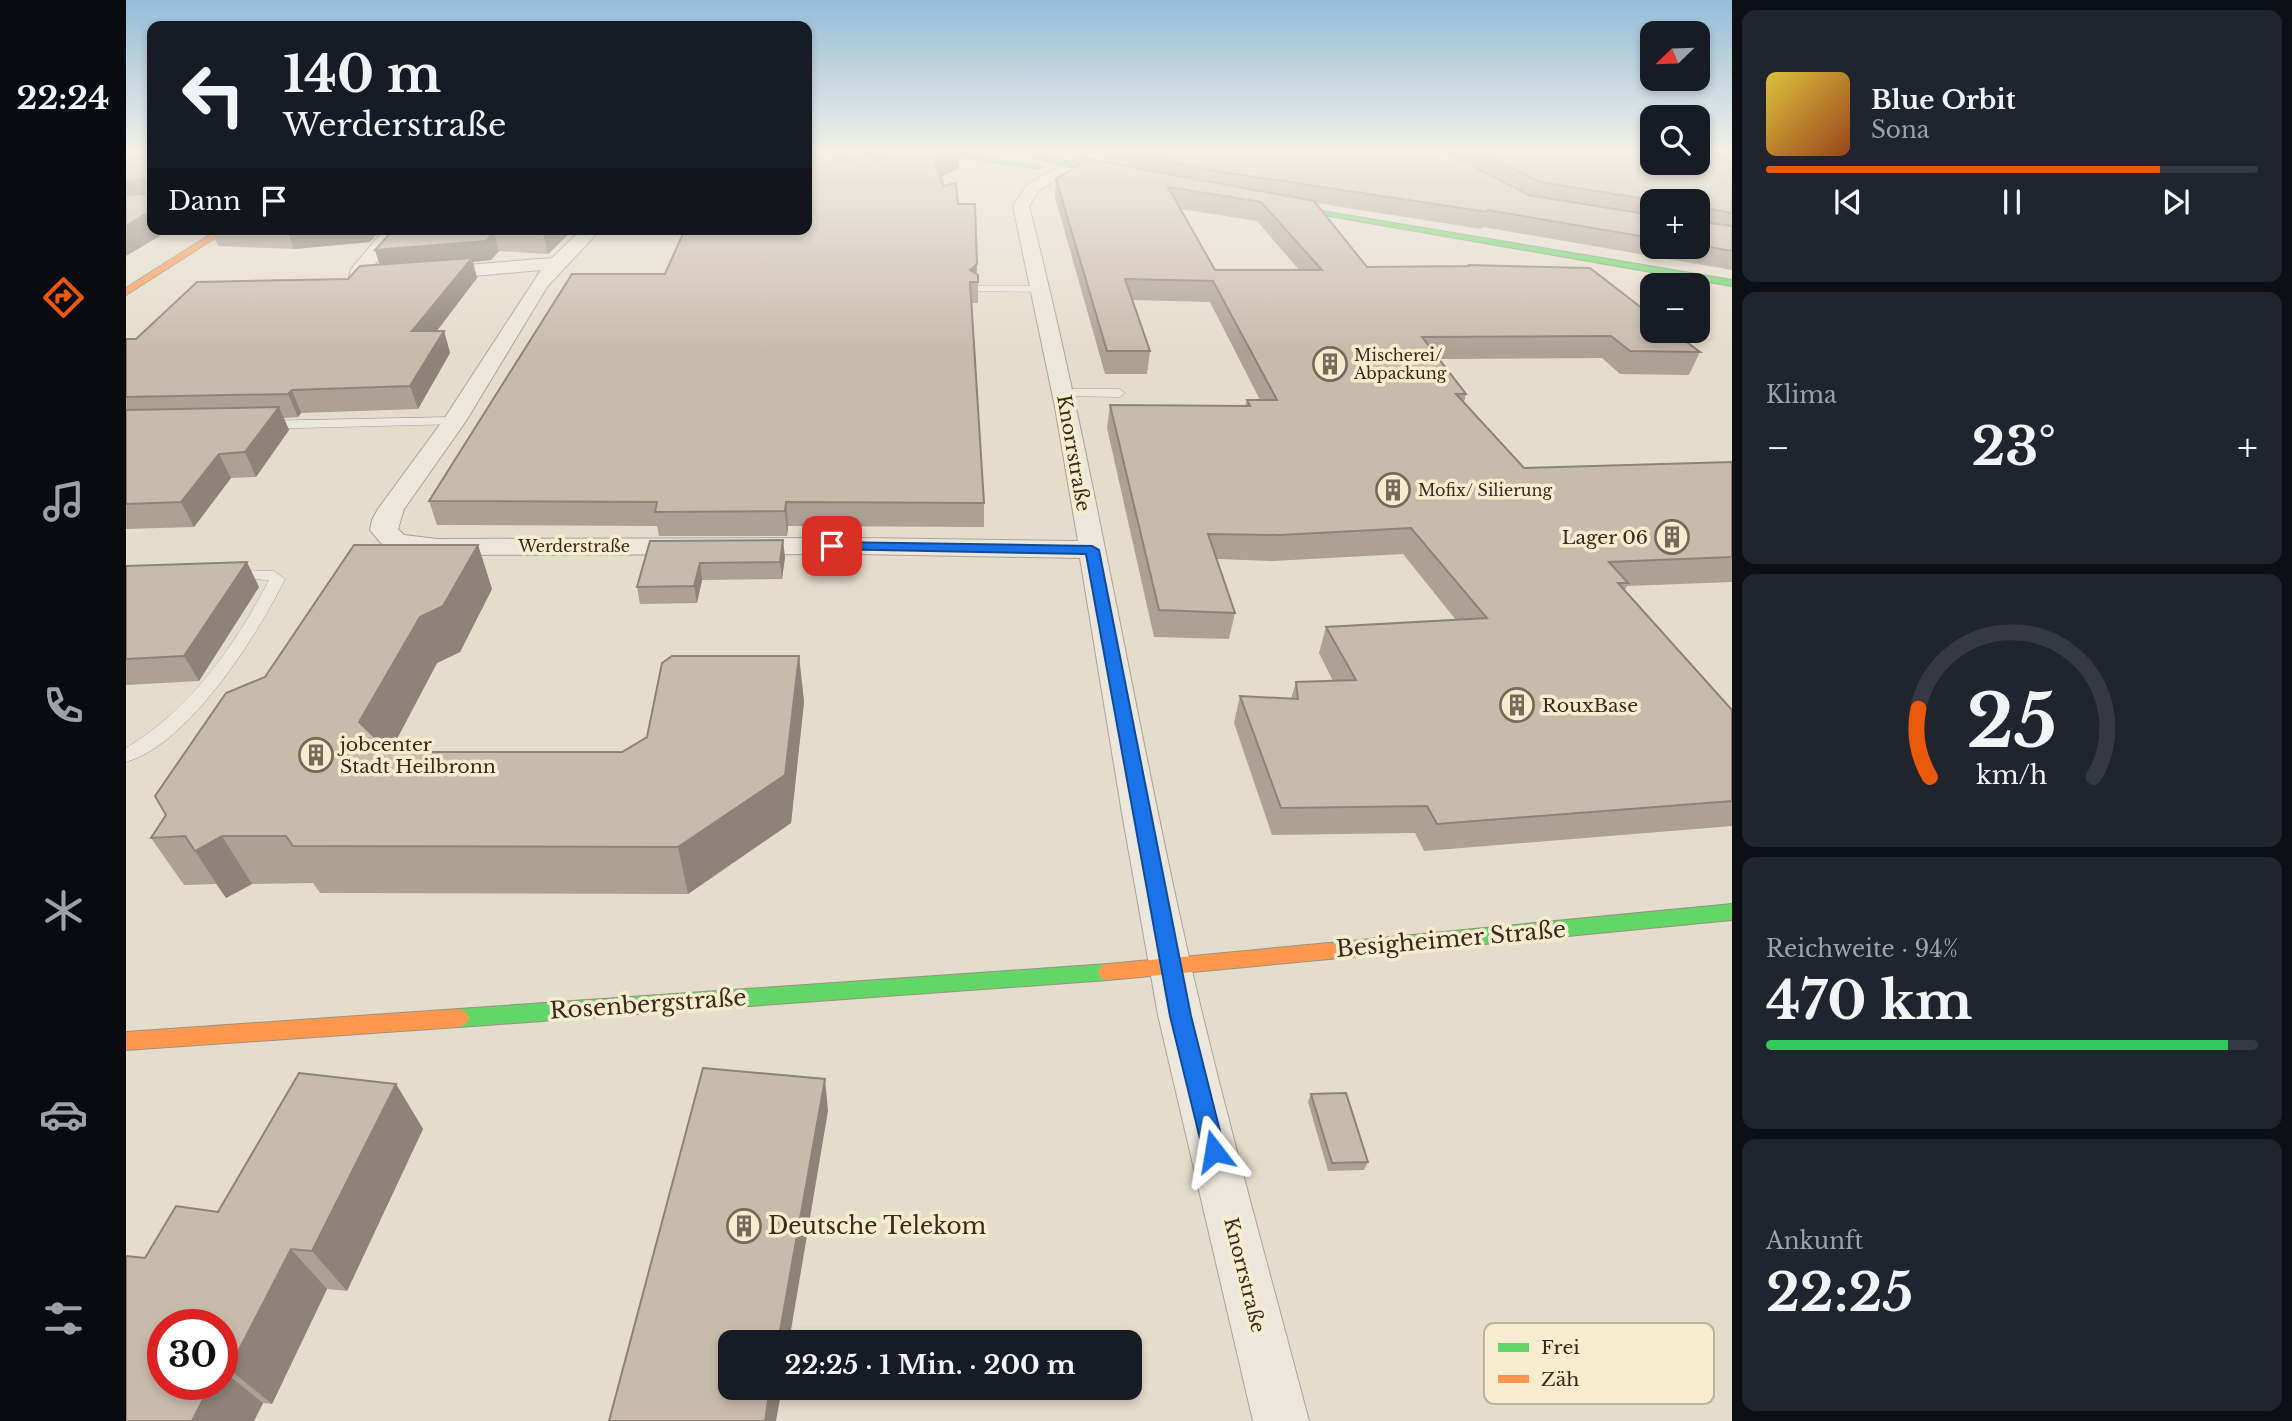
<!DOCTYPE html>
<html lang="de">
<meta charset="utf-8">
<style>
body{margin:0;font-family:"Libre Baskerville",serif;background:#20242c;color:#f1f3f6;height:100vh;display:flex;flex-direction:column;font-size:26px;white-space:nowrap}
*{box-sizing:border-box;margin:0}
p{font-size:23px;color:#9ea1a6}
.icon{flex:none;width:38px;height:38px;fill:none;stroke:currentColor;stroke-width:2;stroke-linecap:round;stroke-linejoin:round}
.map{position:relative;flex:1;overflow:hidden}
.sheet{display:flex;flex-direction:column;gap:10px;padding:10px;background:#0d0f14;width:560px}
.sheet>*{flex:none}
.guide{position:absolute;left:21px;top:21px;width:665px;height:214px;border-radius:14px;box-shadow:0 4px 10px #0003;background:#171b24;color:#f1f3f6;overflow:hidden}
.needle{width:46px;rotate:247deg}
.fabs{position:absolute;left:1514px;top:21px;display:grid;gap:14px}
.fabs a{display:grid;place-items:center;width:70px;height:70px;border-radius:14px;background:#171b24;box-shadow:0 4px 10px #0003;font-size:35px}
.speed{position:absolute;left:21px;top:1309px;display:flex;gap:14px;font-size:35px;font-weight:700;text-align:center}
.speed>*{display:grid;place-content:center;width:91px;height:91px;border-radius:50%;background:#171b24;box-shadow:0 4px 10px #0003;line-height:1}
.speed .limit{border:10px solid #d22;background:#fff;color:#111}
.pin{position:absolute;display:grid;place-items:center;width:60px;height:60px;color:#fff;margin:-30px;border-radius:14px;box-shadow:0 4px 10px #0006}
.me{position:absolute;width:77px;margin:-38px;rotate:346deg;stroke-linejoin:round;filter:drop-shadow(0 0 5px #0008)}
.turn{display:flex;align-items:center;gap:24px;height:147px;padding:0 21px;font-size:32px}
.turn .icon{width:91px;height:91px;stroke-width:2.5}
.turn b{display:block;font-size:49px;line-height:60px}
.then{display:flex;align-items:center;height:66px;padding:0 21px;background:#0003;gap:14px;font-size:26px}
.big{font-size:52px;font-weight:700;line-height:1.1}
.sheet .tile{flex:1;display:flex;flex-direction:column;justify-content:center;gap:10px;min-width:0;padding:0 24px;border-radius:14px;background:#20242c}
.sheet .dial{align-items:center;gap:0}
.dial svg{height:182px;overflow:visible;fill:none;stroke:#363941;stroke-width:7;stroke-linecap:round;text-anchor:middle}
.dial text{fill:#f1f3f6;stroke:none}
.song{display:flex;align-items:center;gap:21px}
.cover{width:84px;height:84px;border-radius:10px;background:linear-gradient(135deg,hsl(50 70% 55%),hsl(20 70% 35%))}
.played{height:7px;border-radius:4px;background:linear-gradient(90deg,#ea580c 80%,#363941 80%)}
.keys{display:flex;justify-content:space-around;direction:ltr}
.heat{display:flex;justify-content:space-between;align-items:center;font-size:38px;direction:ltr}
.charge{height:10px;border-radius:5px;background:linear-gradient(90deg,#34c759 94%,#363941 0)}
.trip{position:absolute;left:592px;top:1330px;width:424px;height:70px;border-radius:14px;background:#171b24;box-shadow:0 4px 10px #0003;font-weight:700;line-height:70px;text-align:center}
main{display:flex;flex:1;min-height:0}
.tab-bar{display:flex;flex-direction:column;width:126px;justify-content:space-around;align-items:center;background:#090b0e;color:#9ea1a6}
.tab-bar .icon{width:49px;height:49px}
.tab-bar .active{color:#ea580c}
.tab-bar b{font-size:32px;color:#f1f3f6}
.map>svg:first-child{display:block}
</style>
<main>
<nav class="tab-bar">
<b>22:24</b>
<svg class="icon active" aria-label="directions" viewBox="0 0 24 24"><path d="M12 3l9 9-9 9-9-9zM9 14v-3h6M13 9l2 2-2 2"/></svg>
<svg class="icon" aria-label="music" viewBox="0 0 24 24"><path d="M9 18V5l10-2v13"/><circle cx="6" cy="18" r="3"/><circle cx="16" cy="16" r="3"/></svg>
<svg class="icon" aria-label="phone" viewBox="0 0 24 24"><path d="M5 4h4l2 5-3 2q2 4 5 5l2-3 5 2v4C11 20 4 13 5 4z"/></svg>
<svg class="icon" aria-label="climate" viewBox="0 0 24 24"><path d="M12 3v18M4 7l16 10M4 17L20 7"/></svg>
<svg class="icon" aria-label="car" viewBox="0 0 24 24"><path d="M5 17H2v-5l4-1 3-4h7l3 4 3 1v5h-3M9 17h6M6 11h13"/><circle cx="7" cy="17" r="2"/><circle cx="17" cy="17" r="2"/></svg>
<svg class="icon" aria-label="filters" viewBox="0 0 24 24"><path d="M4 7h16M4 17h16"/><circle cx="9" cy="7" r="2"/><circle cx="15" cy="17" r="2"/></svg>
</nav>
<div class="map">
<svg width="1606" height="1421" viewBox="0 0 1606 1421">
<rect width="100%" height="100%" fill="#e5ddcb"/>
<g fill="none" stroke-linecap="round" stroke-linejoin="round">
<g stroke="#aaa295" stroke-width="1">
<path id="lane" d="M851,286H916L921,289L916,292L847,291V287Z
M937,389H993L999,393L993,397L933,396L931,393Z
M328,417L334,421L332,424L136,429L130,425L136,421Z
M105,570L148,571L159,579C131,636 63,744 0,762V748C64,710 109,646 143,580L100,578L97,575Z"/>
</g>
<g stroke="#aaa295" stroke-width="2">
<path id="street" d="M944,161L952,166C940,179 924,181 913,191C909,195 906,202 903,206C963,441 1002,680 1054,917C1091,1087 1139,1253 1183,1421H1127L1032,1015L996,813L954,558L732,554L311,555L260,549L244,530L246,520L252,509L318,419L415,270L248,285L225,282L223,278L225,269L259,229H277L242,273L426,258L456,229H475L421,287L340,421L278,509L272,529L278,535L311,539L732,538L952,541L929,407L887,206L902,184Z"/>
</g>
<g stroke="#999184" stroke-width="2">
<path id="fast" d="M786,151L834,153L916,167L912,169L834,157L789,154Z
M883,151H895L945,162L959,151H966L952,164L1005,177L1001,179L944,168Z
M1143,202L1606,280V286L1146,206Z
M1606,904V920L1203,959L1196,957L1193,951L1196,945L1203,943Z
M982,964L989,966L992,972L989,978L982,980L333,1027L326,1024L323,1018L326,1012L333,1009Z"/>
</g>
<g stroke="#999184" stroke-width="2">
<path id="slow" d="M778,151H802L681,163V159Z
M93,229H103L0,295V288Z
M1203,943L1210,945L1213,951L1210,957L1203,959L982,980L975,978L972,972L975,966L982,964Z
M333,1009L340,1012L343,1018L340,1024L333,1027L0,1050V1032Z"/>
</g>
<use href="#lane" fill="#ece7dd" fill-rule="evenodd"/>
<use href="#street" fill="#ece7dd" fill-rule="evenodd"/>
<use href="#fast" fill="#63d668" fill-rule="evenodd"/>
<use href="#slow" fill="#ff974d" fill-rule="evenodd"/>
</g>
<path fill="#ada194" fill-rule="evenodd" d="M681,151H715H704L713,164H716L715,151H741L749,160H750V151H833V168L815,177L818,186L832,204L851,264V274L852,282V303H846L858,503V527L662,526L661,536H533L531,526L311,525L303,501L539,274Z
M981,151H1606V270L1357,227L1355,229L1190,203L1241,267L1342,266V265L1574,352L1563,375L1494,374L1476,358L1313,359L1340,394L1338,402L1398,468L1606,462V582L1501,586L1499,590L1606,710V826L1298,851L1289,833L1146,835L1108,723L1114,696L1165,699L1170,682L1207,681L1193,653L1200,627L1330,620L1277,554L1147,561L1091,559L1109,613L1103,639L1028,637L981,428L984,405L1119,406L1121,400H1134L1084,302L1007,300L1024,351L1021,374H979L929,197L930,179L980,162ZM1526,201H1572V247H1526ZM1054,209L1131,221L1173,270H1089Z
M85,229H255L244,242L168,249L92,246Z
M268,229H448L422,254L373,251L365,260L347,262L351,278L311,331H318L324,353L292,409L175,413L172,417L158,418L163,430L130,477L105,478L68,527L0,529V339H10L222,279L254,265L249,250Z
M524,541L659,557L656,579L576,580L571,603L514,604L511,587Z
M352,545L366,589L334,652L311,663L264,752H496L673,656L678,702L665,823L562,894L194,893L187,883L126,884L100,898L90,884L58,885L25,838L139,677Z
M0,566L133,587L73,681L0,685Z
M270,1084L297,1129L221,1291L201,1289L146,1404L137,1403L128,1421H0L19,1258L92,1212ZM96,1325V1384H37Z
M1185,1094L1242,1162L1238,1170L1202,1171L1182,1102Z"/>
<path fill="#8d8378" d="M833,151V168L808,181V163Z
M1590,151H1594L1589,162L1586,154Z
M18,179L26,198V207L0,203V180Z
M26,210V229H37L39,233L0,256V226Z
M255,229L244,242L168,249L161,230Z
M423,229H448L422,254L417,234Z
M368,232L373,251L365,260L347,262L351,278L293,354L286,331L255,269L249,250Z
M851,264L850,282L844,270Z
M318,331L324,353L292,409L284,386Z
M166,390L175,413L172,417L162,394Z
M153,407L163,430L130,477L119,452Z
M93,454L105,478L68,527L55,502Z
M660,502L662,526L661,536L659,511Z
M657,540L659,557L656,579L654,562Z
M352,545L366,589L334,652L311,663L255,769L233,722L294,617Z
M121,562L133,587L73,681L58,656Z
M574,563L576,580L571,603L568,586Z
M673,656L678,702L665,823L562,894L552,847Z
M96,836L126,884L100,898L69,851Z
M699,1079L702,1111L663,1342H652Z
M270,1084L297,1129L221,1291L186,1251Z
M165,1249L201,1289L146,1404L103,1369Z
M96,1370L137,1403L128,1421H66L85,1384H96Z
M644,1388H656L650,1421H639Z"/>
<path fill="#c9bbac" stroke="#8d8378" stroke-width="2" fill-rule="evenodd" d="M0,151H26V199L24,202L26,206V210L0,226V195L18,194V179L0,180Z
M693,151H704L713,164L722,162L716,151H741L749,160L758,158L753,151H833L808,163L818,186L830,183L832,204H849L851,264L844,270L852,275V282H844L858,503L660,502L659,511L529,512L531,502L303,501L446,274H539L559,229H681V152Z
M993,151H1318L1402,195L1526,215V238L1362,210L1361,212L1097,172Z
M1352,151H1526V163H1572V151H1590L1586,154L1606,162V213L1580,208L1577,210L1578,222L1606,226V251L1572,245V201H1533L1414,182Z
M962,159L1188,201L1241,267L1344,266L1342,265L1464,268L1526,316V331H1546L1574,352L1504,351L1485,336L1296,337L1340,394H1330L1398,468L1606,462V557L1483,562L1502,583H1492L1606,710V801L1311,824L1301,806L1155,808L1114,696L1172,699L1170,682L1230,680L1200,627L1361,618L1285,528L1154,535L1082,534L1109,613L1033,610L984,405L1124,406L1121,400H1151L1087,281L999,279L1024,351H981L930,179ZM1042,187L1135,202L1196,270H1089Z
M268,229H423L417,234L368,232L360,241L249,250Z
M346,258L286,331H318L284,386L166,390L162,394L0,397V339H10L71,282L222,279L234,266Z
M153,407L119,452L93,454L55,502L0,504V410Z
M657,540L654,562L574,563L568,586L511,587L524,541Z
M228,545H352L317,606L294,617L233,722L264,752H496L521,737L536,663L546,656H673L659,775L552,847L167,846L160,836H96L69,851L59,836L25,838L40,815L29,796L100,693L139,677Z
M121,562L58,656L0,659V566Z
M577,1068L699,1079L652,1342H604V1388H644L639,1421H483Z
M173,1073L270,1084L186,1251L165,1249L103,1369L96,1368V1325H37V1384H85L66,1421H0V1256L19,1258L50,1206L92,1212Z
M1220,1093L1242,1162L1206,1163L1185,1094Z"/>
<linearGradient id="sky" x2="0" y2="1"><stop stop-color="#94bdd7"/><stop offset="0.43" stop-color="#f3f0e8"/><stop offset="1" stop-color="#f3f0e8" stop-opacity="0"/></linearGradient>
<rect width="1606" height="350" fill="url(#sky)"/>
<path fill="#1a73e8" stroke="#114b97" stroke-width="2" d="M706,542L966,546L973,550L1065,1016L1099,1151L1096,1159L1088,1162L1080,1159L1077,1151L1044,1016L960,554L702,549V543Z"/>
<defs>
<g id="building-ring" transform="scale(1.75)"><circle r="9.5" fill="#f7ecd0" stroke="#756959" stroke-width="1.5"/><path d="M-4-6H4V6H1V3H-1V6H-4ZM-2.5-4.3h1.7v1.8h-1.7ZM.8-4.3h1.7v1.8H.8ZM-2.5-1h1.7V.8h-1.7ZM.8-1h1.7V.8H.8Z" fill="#756959"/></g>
</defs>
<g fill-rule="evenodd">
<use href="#building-ring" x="1204" y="364"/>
<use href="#building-ring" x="1267" y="490"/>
<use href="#building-ring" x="1546" y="537"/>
<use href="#building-ring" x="1391" y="705"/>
<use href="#building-ring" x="190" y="755"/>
<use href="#building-ring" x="618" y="1226"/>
</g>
<g text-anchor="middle" stroke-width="7" stroke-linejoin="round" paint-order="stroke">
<g font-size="16" fill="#392a1c" stroke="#f7ecd0" text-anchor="start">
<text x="1228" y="361">Mischerei/<tspan x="1228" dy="18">Abpackung</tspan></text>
<text x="1292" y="496">Mofix/ Silierung</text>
</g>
<g font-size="16" fill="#392a1c" stroke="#f7ecd0">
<text x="448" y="552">Werderstraße</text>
</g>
<g font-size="19" fill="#392a1c" stroke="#f7ecd0">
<text transform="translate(948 453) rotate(80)" y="7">Knorrstraße</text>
<text transform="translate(1119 1275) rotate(76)" y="7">Knorrstraße</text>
</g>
<g font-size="19" fill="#392a1c" stroke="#f7ecd0" text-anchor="start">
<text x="1522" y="544" text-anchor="end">Lager 06</text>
<text x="1416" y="712">RouxBase</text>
<text x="214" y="751">jobcenter<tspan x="214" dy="22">Stadt Heilbronn</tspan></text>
</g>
<g font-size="23" fill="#392a1c" stroke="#f7ecd0">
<text transform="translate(1325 939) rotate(-5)" y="8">Besigheimer Straße</text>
<text transform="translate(522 1004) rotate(-4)" y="8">Rosenbergstraße</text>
</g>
<g font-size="23" fill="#392a1c" stroke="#f7ecd0" text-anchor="start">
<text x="642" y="1234">Deutsche Telekom</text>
</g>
</g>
<rect x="1358" y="1323" width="230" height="81" rx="10" fill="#f7ecd0" stroke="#beb29a" stroke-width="2"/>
<rect x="1372" y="1343" width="31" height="9" fill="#63d668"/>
<rect x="1372" y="1375" width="31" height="8" fill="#ff974d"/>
<g font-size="19" fill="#392a1c">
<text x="1415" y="1354">Frei</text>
<text x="1415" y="1386">Zäh</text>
</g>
</svg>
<div class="fabs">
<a><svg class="needle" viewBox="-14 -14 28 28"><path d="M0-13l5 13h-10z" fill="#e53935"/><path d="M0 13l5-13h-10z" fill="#9ea1a6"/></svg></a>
<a><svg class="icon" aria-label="search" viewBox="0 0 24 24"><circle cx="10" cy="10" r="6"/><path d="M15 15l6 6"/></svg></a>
<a>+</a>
<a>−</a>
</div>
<div class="speed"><div class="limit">30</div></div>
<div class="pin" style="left:706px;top:546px;background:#d93025"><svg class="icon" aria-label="arrive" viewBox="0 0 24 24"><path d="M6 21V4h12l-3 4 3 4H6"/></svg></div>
<svg class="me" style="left:1088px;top:1151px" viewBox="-20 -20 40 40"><path d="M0-17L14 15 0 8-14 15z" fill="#1a73e8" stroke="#fff" stroke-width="4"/></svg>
<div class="trip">22:25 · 1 Min. · 200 m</div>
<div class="guide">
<div class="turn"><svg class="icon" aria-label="left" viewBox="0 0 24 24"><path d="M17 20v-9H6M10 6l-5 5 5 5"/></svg><div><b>140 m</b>Werderstraße</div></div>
<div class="then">Dann<svg class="icon" aria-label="arrive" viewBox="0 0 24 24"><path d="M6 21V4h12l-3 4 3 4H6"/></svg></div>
</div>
</div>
<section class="sheet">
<div class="tile">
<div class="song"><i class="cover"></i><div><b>Blue Orbit</b><p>Sona</p></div></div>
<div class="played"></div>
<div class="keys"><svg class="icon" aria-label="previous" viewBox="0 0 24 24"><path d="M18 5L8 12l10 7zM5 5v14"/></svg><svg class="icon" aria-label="pause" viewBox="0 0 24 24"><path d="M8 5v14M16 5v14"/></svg><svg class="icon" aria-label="next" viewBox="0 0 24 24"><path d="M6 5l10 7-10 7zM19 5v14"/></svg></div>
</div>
<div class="tile"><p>Klima</p>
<div class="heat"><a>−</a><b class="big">23°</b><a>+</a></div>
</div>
<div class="tile dial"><svg viewBox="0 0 100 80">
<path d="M14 69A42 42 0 1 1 86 69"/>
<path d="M14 69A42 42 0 0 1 9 39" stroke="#ea580c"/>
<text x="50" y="56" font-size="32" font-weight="700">25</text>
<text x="50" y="72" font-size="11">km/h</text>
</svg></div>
<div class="tile"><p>Reichweite · 94%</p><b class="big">470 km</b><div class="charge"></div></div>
<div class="tile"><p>Ankunft</p><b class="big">22:25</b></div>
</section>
</main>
